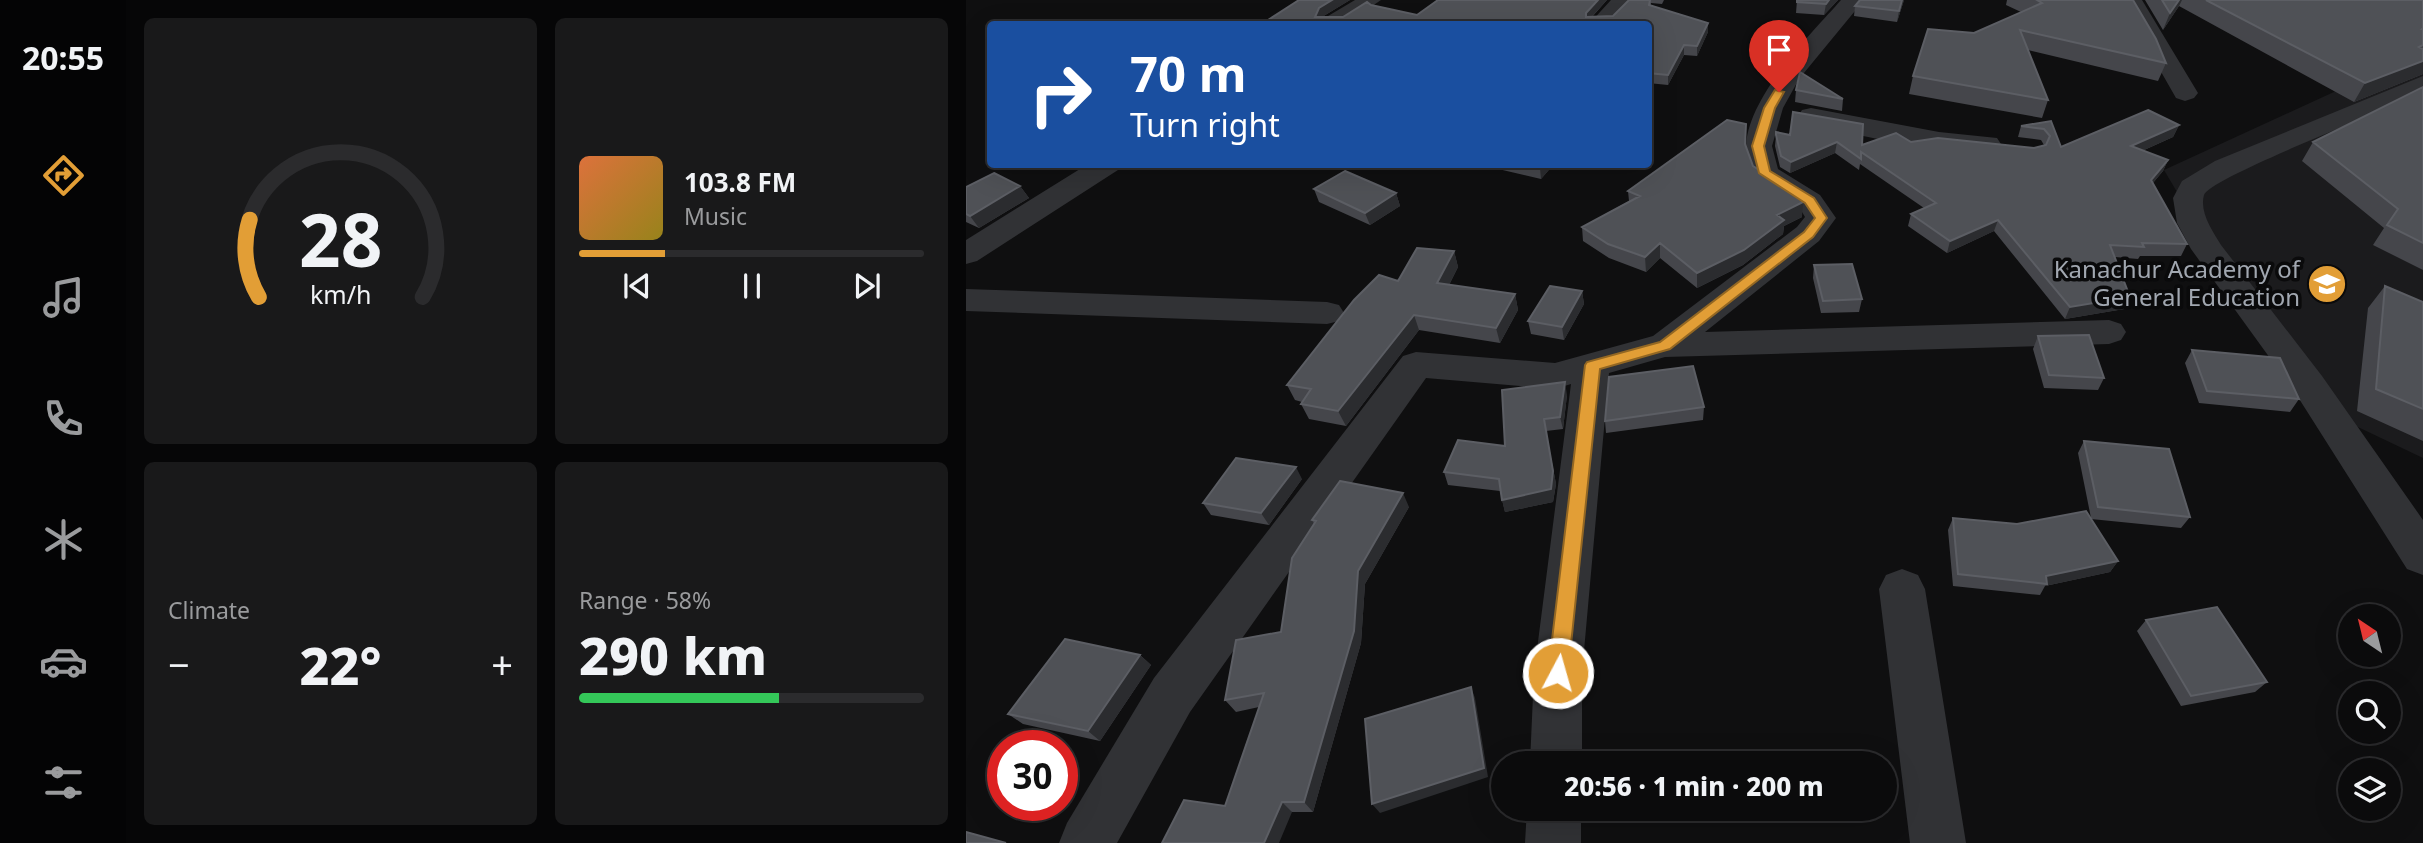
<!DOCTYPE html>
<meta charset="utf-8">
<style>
body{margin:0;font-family:"Noto Sans",sans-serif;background:#19191a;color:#f1f3f6;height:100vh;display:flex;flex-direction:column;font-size:26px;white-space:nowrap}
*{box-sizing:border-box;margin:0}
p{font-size:23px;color:#9a9b9d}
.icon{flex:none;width:38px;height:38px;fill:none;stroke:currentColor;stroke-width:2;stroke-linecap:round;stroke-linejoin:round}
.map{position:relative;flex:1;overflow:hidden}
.sheet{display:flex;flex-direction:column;gap:18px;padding:18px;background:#060607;width:840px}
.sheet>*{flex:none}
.top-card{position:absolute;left:21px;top:21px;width:665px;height:147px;border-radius:7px;box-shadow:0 7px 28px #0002,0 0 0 2px #2b2b2d;background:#1a4fa0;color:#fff;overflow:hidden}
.needle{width:46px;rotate:325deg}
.tools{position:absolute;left:1372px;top:604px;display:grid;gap:14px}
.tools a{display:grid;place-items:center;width:63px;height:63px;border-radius:50%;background:#0b0b0c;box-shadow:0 7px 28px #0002,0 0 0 2px #2b2b2d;font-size:35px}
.speed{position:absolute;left:21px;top:730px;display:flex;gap:14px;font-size:35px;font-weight:700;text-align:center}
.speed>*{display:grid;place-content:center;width:91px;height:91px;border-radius:50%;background:#0b0b0c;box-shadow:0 7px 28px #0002,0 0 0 2px #2b2b2d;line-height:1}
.speed .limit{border:10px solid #d22;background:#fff;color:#111}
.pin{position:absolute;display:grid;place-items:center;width:60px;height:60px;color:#fff;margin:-72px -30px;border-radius:50% 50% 50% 0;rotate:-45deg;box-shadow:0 0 7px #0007}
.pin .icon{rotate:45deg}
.me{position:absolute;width:77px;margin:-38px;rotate:6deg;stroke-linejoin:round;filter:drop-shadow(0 0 5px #0008)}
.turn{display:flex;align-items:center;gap:24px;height:147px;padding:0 28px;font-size:32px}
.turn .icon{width:91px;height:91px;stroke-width:2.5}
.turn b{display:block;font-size:49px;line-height:60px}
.big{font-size:52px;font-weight:800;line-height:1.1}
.sheet .widget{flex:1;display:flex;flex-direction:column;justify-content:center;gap:10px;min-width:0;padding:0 24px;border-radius:10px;background:#19191a}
.sheet .dial{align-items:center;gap:0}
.dial svg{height:182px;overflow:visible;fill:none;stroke:#2b2b2d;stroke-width:7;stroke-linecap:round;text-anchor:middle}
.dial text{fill:#f1f3f6;stroke:none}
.song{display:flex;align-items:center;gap:21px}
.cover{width:84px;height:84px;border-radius:10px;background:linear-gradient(135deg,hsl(20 70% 55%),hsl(50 70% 35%))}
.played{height:7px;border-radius:4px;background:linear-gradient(90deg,#e29e36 25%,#2b2b2d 25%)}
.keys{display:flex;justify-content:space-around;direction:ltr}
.heat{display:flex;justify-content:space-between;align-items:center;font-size:38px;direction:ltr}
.charge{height:10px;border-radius:5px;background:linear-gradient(90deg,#34c759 58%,#2b2b2d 0)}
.sheet .tiles{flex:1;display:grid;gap:18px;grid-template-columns:repeat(2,1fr)}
.trip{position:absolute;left:525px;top:751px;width:406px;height:70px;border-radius:35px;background:#0b0b0c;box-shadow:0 7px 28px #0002,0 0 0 2px #2b2b2d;font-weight:800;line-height:70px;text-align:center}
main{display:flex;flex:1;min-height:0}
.dock{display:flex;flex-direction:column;width:126px;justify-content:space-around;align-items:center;background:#040405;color:#9a9b9d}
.dock .icon{width:49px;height:49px}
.dock .current{color:#e29e36}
.dock b{font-size:32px;color:#f1f3f6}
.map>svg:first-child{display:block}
</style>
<main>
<nav class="dock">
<b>20:55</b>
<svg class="icon current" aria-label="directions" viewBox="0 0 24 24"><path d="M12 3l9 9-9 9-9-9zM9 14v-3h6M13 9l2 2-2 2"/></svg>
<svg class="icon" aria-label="music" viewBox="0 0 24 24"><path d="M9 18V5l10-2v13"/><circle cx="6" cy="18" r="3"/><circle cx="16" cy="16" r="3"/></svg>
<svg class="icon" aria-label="phone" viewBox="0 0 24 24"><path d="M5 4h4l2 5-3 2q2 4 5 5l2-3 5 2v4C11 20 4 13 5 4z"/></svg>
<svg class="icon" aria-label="climate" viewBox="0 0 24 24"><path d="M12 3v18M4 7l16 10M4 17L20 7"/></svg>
<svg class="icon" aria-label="car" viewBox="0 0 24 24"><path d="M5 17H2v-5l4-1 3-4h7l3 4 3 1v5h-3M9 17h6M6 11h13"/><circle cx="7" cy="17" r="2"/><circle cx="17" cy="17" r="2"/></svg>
<svg class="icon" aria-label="filters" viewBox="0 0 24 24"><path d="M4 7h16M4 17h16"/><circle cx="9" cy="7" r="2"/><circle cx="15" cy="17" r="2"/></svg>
</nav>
<section class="sheet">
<div class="tiles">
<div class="widget dial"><svg viewBox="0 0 100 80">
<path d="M14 69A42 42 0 1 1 86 69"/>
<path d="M14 69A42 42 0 0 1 10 35" stroke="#e29e36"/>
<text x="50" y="56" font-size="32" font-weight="700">28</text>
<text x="50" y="72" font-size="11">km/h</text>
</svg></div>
<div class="widget">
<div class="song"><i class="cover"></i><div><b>103.8 FM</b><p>Music</p></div></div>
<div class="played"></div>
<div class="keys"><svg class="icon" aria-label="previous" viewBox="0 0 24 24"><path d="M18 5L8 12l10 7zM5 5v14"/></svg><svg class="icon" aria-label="pause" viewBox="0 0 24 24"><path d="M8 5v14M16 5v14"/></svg><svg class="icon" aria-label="next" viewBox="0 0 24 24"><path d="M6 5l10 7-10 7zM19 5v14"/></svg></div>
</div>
<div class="widget"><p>Climate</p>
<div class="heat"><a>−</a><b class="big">22°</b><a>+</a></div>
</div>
<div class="widget"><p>Range · 58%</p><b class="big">290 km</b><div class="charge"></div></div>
</div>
</section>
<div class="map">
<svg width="1457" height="843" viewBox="0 0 1457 843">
<rect width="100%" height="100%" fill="#0f0f10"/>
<path fill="#1b1b1d" d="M1457,51V458L1333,399L1198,170Z"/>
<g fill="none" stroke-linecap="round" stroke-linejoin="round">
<path fill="#313235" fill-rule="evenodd" d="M389,0H415L380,24H354L357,19Z
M645,0H668L646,24H623Z
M875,0H898L833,79L817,108L806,146L812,169L854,195L870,218L853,241L739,332L1143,320L1155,324L1160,332L1155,340L1143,344L699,357L643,373L616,673V763H564L568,673L605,384L589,389L460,378L224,712L151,843H93L101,823L188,678L437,356L450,352L589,363L687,336L831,227L839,217L833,207L789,179C751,124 842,38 875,0Z
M1154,0H1176L1232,93L1228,98L1219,101L1210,98Z
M1457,76V93C1428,107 1243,178 1238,195C1233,212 1247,232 1255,245L1356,376L1457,520V575L1441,569L1330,394L1225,249L1211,223L1207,198L1216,181L1249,161Z
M845,108L973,132L1031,138L1035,144L1031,150C994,159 876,132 836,122L832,116L836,110Z
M122,164H156L152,170L11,261L0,264V240Z
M0,289L361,302L373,305L378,313L373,321L361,324L0,311Z
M936,569L952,575L959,589L1000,843H944L913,589L920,575Z
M561,808H615V843H559Z"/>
</g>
<path fill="#45464b" d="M333,0H384L356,17H377L405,5L451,15L641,0L626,17L647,16L663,0H698L696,4L685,3V6L742,23V32L731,56L718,55L702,85L682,83V24H296Z
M831,0H872L858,15L830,13Z
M894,0H938L931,22L888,16L889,6Z
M1041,0H1167L1200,63L1192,81L1062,50L1082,100L1076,118L943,94L947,76L1008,33L1055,12L1040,5Z
M1179,0H1457V74L1388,102L1213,6L1197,30Z
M1457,87V270L1407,245L1418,228L1336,161L1347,142Z
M830,90L877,99L876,111L829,102Z
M1085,121L1095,147L1213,125L1207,137L1176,151L1202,160L1197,171L1187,183L1221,244L1215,256H1174L1172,259L1149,257L1158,309L1099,319L1028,231L981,253L942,226L945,214L958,208L894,164L893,170L869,153L824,173L814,167L809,146L810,135L896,145L945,142L1068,148L1078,145L1075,140L1052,137L1055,126Z
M779,144L787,166L836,217L818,226L817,234L777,265L731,288L694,258L680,272L643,258L617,241L616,227L663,201L662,191Z
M511,164H588L575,179Z
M54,186L63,198L13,228L0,222V187Z
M348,189L430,193L434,206L404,225L353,202Z
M488,251L492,267L483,285L549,294L552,310L534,343L453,330L380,426L343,419L335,404L336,402L329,400L321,385L432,281Z
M848,265L896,299L893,312L855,313L847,278Z
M1419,286L1457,302V441L1391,411L1402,308Z
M616,291L618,304L598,340L565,334L562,321Z
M1072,336L1138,378L1132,390L1078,388L1067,349Z
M1226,350L1333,399L1324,412L1233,403L1219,363Z
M601,395L597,429L580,431L590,484L587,502L539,512L534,491L482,485L478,472L539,446Z
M738,407L737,420L640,433L639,421Z
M1118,441L1224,517L1215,528L1125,519L1152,561L1144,572L1079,586L1074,595L987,586L982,530L987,518L1051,524L1125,518L1112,453Z
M336,479L303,525L245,515L237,503Z
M443,507L399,584L395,643L347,812H326L259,806L293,707L270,712L259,700L315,632L348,524L346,520Z
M1180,620L1301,682L1289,692L1215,706L1171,631Z
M174,655L185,665L134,741L57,724L42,714Z"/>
<path fill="#2b2c2f" d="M366,0H384L356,17H349L353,8Z
M632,0H641L621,22L620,13Z
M863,0H872L858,15L860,4Z
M936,0H938L931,22L933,11Z
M1213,0H1216L1213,6L1197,30L1204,13Z
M742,23V32L731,56V46Z
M718,45V55L702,85V75Z
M1457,61V74L1388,102L1399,83Z
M1213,125L1207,137L1160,158L1165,146Z
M871,142L869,153L824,173L825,162Z
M1202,160L1197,171L1179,192L1185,180Z
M577,164H588L575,179L574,168Z
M54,186L63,198L13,228L4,216Z
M430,193L434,206L404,225L399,213Z
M837,202L836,217L818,226L817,234L777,265L731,288V273L811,215Z
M1032,220L1028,231L981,253L984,241Z
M694,243V258L680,272L679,257Z
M488,251L492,267L476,299L471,283Z
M616,291L618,304L598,340L596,327Z
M549,294L552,310L534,343L530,328Z
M1164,297L1158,309L1099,319L1104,307Z
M448,315L453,330L380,426L372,411Z
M599,382L601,395L597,429L594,417Z
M578,419L590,484L587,502L539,512L536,500Z
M330,467L336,479L303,525L295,513Z
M437,493L443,507L399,584L395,643L347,812L338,802L392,571Z
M1152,561L1144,572L1079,586L1081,584L1080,576Z
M174,655L185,665L134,741L122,731Z
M505,687L509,698L522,777L414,813L406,804Z
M316,802L326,812L313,843H298Z"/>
<path fill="#4f5156" stroke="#5c5e64" stroke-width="2" d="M333,0H366L353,8L349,17H377L401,2L405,5L451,15L472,0H632L620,13V17L647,16L663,0H684L683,5L742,23L731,46L718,45L702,75L682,73V24H296Z
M831,0H863L860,4L831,2Z
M894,0H936L933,11L889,6Z
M1071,0H1167L1190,39L1200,63L1054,30L1082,100L947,76L962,29L1008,33L1076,3Z
M1196,0H1213L1204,13Z
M1240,0H1457V28L1456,29H1457V45L1453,47L1457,49V61L1399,83Z
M834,72L877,99L830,90Z
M1457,87V243L1421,225L1432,209L1347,142Z
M1182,110L1213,125L1165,146L1202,160L1185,180L1221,244L1176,243L1178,247L1144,245L1164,297L1104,307L1032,220L984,241L945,214L970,203L895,152V159L871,142L825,162L815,156L810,135V132L824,135L827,112L897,124L896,145L930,133L945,142L972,138L1068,148L1080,145L1084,136L1078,129L1055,126L1085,121L1095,147Z
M761,120L780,124L779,144L787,166L833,195L837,202L811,215L818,220L778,250L731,273L694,243L679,257L642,244L616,227L674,196L662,191Z
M556,164H577L574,168Z
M379,171L430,193L399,213L348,189Z
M28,173L54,186L4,216L0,214V187Z
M451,248L488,251L471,283L549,294L530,328L448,315L372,411L335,404L345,389L321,385L388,300L413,275L432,281Z
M886,264L896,299L857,301L848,265Z
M584,286L616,291L596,327L562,321Z
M1419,286L1457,302V409L1410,389Z
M1123,335L1138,378L1083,375L1072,336Z
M1226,350L1314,358L1333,399L1241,391Z
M727,366L738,407L639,421L643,377Z
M599,382L594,417L578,419L587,471L585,489L536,500L533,479L478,472L492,440L539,446L536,390Z
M1118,441L1203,449L1224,517L1132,507Z
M270,458L330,467L295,513L237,503Z
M374,481L437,493L392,571L388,631L338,802H316L298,843H196L218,800L259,806L298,693L259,700L270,640L315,632L326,558L350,521L346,520Z
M1120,511L1152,561L1080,576L1081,584L992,574L987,518L1051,524Z
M1251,607L1301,682L1225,696L1180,620Z
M99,639L174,655L122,731L42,714Z
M505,687L518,768L406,804L399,719Z
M0,832L40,843H0Z"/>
<path fill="#e29e36" stroke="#936723" stroke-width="2" d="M809,90L818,92L809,108L798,146L804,171L848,198L861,218L847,237L704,349L634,369L602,673L599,680L592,683L585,680L582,673L619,365L621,362L694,342L838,232L849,218L839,203L793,173L786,146L798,108Z"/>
<defs>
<g id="university-disc" transform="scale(2.0125)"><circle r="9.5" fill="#e29e36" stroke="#0a0a0b"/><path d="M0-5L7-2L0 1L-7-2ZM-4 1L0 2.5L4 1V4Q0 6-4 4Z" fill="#fff"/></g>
</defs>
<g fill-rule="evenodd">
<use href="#university-disc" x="1361" y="284"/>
</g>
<g text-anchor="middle" stroke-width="7" stroke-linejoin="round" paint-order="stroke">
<g font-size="24" fill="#a1a7b0" stroke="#0a0a0b" text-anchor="end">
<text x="1334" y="278">Kanachur Academy of<tspan x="1334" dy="28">General Education</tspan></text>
</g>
</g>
</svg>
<div class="tools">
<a><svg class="needle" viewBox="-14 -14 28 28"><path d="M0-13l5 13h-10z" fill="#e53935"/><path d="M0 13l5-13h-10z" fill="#9a9b9d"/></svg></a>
<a><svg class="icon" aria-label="search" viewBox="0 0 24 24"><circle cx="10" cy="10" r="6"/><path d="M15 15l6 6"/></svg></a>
<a><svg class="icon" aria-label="layers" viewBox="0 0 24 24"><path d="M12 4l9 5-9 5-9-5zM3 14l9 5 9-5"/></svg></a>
</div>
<div class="speed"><div class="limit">30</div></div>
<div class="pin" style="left:813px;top:92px;background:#d93025"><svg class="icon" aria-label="arrive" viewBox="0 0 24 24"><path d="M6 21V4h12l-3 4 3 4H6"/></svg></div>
<svg class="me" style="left:592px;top:673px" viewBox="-20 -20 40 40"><circle r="17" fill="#e29e36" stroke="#fff" stroke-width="3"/><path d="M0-11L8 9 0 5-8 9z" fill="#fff"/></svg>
<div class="trip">20:56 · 1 min · 200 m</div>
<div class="top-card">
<div class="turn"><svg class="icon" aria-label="right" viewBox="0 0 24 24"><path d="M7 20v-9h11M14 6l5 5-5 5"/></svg><div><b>70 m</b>Turn right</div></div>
</div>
</div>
</main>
